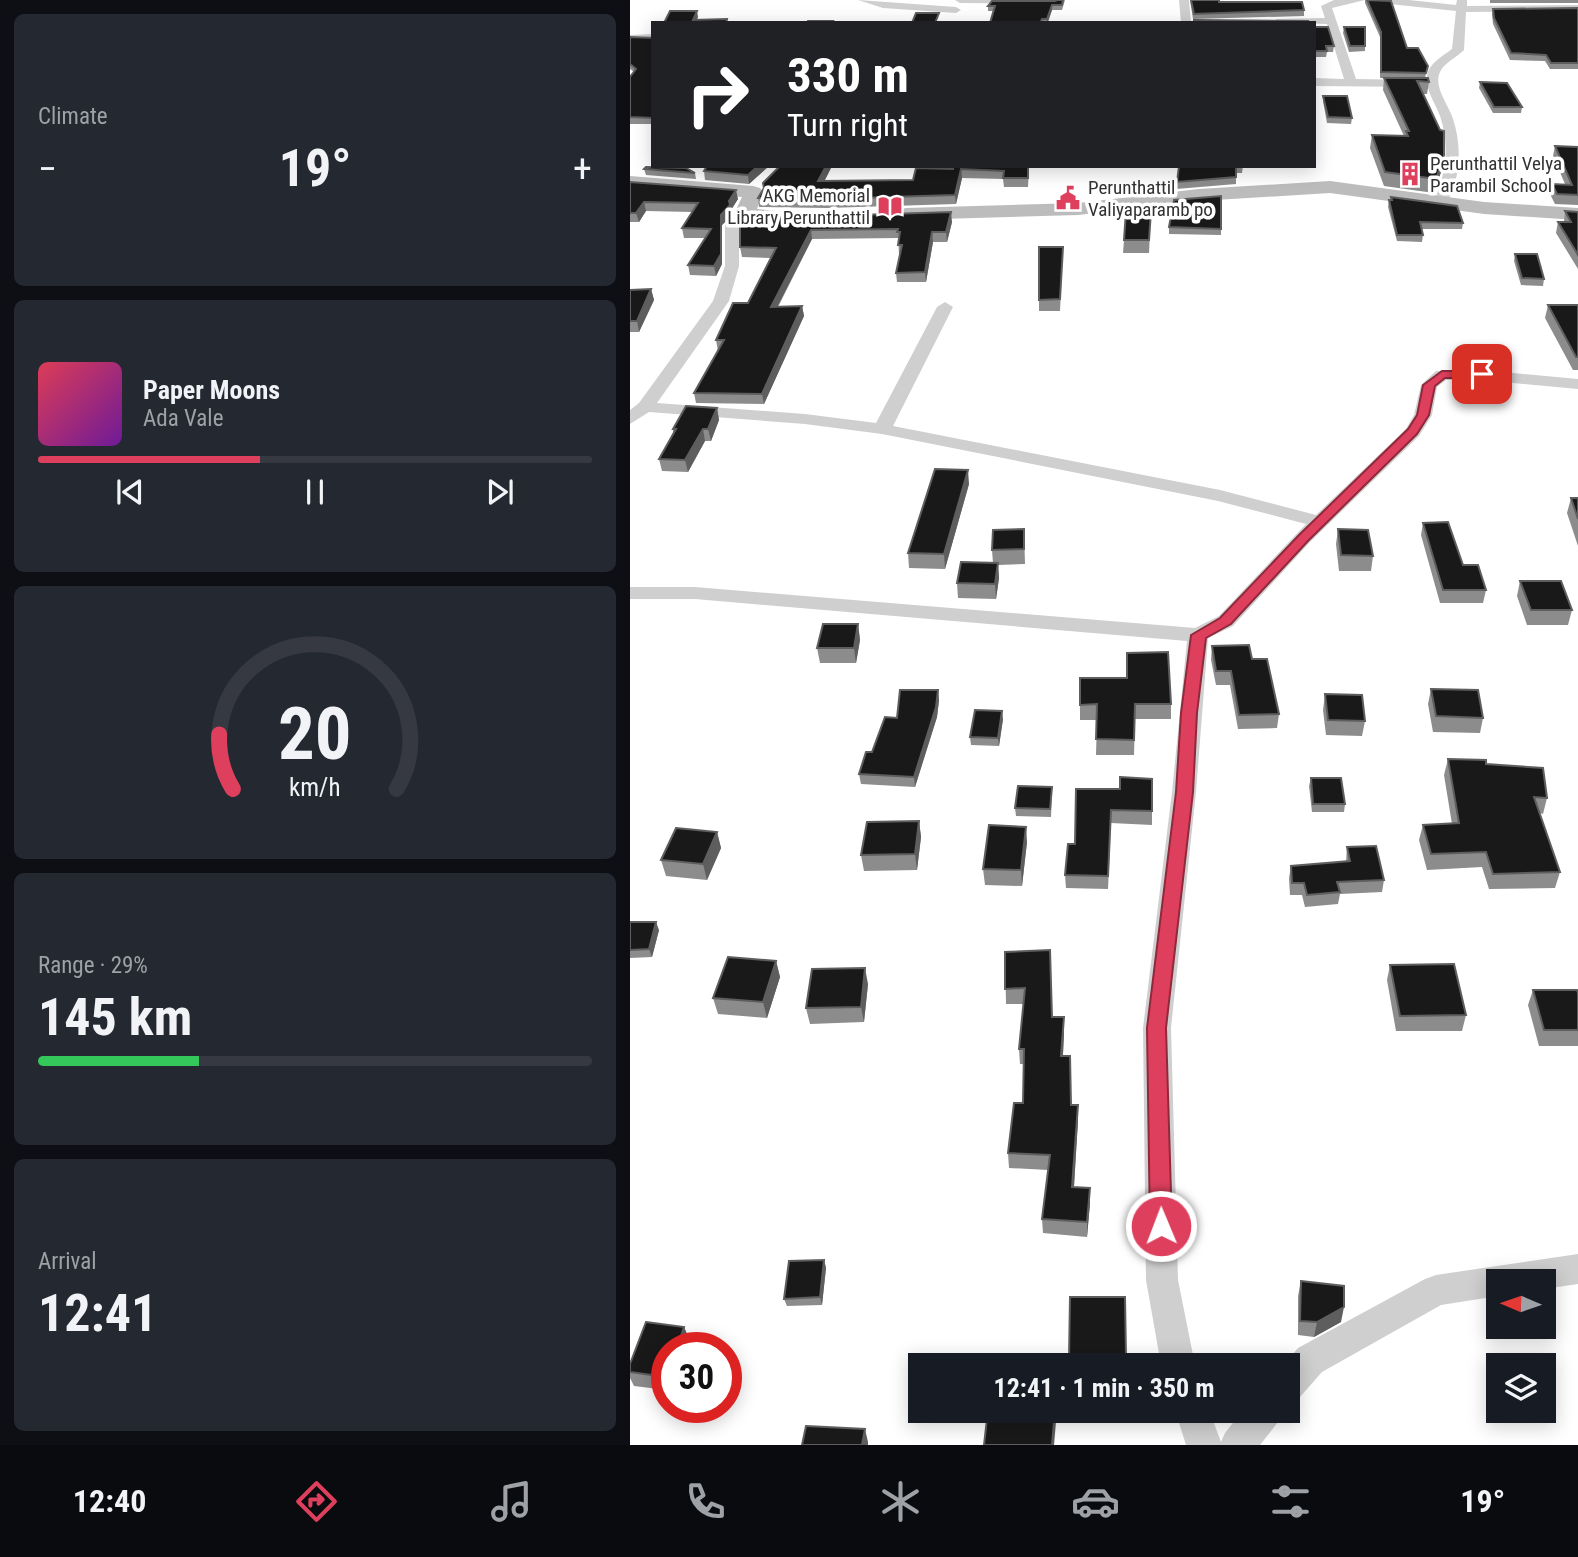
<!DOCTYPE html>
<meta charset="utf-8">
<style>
body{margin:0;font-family:"Roboto Condensed",sans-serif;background:#242831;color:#f1f3f6;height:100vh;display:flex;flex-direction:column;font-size:26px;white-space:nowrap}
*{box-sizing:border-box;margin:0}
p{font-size:23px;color:#9ea1a6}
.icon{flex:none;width:38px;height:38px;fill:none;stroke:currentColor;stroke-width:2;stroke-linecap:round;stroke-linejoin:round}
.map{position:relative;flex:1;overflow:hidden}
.sheet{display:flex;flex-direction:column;gap:14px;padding:14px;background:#0d0f14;width:630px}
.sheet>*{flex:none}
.hud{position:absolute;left:21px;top:21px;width:665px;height:147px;border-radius:0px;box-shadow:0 4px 18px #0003;background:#202124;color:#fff;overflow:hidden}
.needle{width:46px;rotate:272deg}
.tools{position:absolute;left:856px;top:1269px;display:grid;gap:14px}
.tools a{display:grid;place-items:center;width:70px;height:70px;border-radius:0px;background:#171b24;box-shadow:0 4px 18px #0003;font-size:35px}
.speed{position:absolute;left:21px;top:1332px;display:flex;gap:14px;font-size:35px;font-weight:700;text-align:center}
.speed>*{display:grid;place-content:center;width:91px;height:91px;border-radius:50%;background:#171b24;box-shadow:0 4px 18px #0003;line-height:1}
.speed .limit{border:10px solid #d22;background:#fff;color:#111}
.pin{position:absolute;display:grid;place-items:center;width:60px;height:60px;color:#fff;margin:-30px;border-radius:14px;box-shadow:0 4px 10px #0006}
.me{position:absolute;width:77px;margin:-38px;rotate:359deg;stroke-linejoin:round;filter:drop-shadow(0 0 5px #0008)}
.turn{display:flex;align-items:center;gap:24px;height:147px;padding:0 21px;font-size:32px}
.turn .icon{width:91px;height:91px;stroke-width:2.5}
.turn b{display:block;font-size:49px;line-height:60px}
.big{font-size:52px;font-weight:700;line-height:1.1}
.sheet .tile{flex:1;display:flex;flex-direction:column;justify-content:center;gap:10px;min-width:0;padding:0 24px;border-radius:10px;background:#242831}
.sheet .dial{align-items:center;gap:0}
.dial svg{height:182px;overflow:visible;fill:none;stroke:#363941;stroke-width:7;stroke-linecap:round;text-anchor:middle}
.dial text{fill:#f1f3f6;stroke:none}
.song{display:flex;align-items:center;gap:21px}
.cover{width:84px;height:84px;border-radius:10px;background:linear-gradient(135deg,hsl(350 70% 55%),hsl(280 70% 35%))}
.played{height:7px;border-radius:4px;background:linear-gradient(90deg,#dd3f5d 40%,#363941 40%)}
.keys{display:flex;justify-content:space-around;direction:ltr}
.heat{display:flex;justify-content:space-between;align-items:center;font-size:38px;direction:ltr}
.charge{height:10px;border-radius:5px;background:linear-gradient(90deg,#34c759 29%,#363941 0)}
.trip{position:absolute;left:278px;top:1353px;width:392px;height:70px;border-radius:0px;background:#171b24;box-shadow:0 4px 18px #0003;font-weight:700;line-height:70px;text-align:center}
.tabs{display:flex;height:112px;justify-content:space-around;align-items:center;background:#090b0e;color:#9ea1a6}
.tabs .icon{width:49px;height:49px}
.tabs .selected{color:#dd3f5d}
.tabs b{font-size:32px;color:#f1f3f6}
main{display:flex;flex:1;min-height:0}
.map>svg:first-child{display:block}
</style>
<main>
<section class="sheet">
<div class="tile"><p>Climate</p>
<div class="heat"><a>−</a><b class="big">19°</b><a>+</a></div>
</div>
<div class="tile">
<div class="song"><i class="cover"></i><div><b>Paper Moons</b><p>Ada Vale</p></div></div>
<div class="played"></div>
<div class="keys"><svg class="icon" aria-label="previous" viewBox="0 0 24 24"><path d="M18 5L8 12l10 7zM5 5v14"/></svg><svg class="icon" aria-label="pause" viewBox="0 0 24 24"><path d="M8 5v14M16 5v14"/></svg><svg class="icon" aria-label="next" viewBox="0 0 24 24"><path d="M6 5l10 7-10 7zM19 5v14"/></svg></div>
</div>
<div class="tile dial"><svg viewBox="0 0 100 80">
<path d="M14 69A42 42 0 1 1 86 69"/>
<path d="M14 69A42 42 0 0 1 8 45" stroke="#dd3f5d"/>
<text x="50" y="56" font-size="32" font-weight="700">20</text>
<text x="50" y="72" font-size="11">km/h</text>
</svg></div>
<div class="tile"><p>Range · 29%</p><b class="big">145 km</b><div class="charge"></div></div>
<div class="tile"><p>Arrival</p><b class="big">12:41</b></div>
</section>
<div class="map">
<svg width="948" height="1445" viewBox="0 0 948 1445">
<rect width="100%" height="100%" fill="#fff"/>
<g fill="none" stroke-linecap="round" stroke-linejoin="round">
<path fill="#cfcfcf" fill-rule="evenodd" d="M228,0L326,7L331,10L326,13L253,8Z
M325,0H430V1L425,4L330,3Z
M549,0H559L561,23H551Z
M704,0H735L702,8L726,79L783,80L787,81V87L684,86V78L714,79L697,24L642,22L647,19L695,18L691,6Z
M745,0H779L826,5L827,0H837V6L948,5V11L836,12L834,50C827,57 814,63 810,72C803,87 819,105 823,119C832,146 831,179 816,204H806L804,201C816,174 820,145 810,116C806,104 795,90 797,76C799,63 813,56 822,49L826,11L750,3Z
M23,34V40L0,41V35Z
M114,210L121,214L109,226V266L99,301L27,403L175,414L246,423L307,307L315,302L323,307L263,426L590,490L686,515L776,429L784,415L791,385L806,371L852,370L948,379V389L852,380H816L807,387L802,415L789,436L680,542L603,626L578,638L566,792L541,1028L548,1280L565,1365H531L516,1280L513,1028L542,792L557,641L65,599H0V587H65L565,628L589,616L676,524L588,501L252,434L175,424L19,412L0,424V410L9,403L83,301L95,266V225L109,211Z
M948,1254V1284L914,1289V1281H868V1296L811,1305L692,1372L670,1397L658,1402V1365H653L668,1348L795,1279L806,1275Z
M545,1410H579L591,1442L595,1433L613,1410H653L648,1422L630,1445H556Z"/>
<path fill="#bcbcbc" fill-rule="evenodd" d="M0,176L123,186L130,188L133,192L127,209L166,213L169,217L166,221L159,223L114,220L107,218L104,214L112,197L0,188Z
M700,181L854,202L948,208V220L854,214L700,193L569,201L448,215L276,220L269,218L266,214L269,210L276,208L448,203L569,189Z"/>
</g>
<path fill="#8c8c8c" d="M435,0L432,10H422L418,23H360L363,11H358V6Z
M560,0H589V2L674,10V16L563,19Z
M735,0H749L777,48L798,66L795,78L799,82L797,94H793L814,156L812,169L804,193L754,186L740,148L742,135L774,136L753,90L754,78H750V37L735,3Z
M860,0H948V3H860Z
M948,8V69H920L915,61L880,60L863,24L862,14L863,9Z
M684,27L704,46L703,52H697L696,57H684Z
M714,27L735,46V51L719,52L713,33Z
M0,37L23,38V124H0V77L4,72L0,69Z
M850,82L892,107L891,113H863L849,88Z
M693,96L722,118L721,124L697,123L693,101Z
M925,146L948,147V205L925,204L920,194L922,184H935L923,156Z
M139,166L119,184L75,180L74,171Z
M150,166H202L194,181L283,180L323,169V166H399L398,187H374L373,179L332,178L326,204L196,208L129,207L128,198Z
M549,166H613L612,173H606V184L546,189Z
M14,169L65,173L66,179L16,175Z
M0,182L108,199L101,210L102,215L92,225V264L86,276L60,275L58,265L75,238H54L52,228L62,212L16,211L9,222H0Z
M591,196V235L539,234V227Z
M761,197L833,223L832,229H791L793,235L792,242L767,241L758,207L759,200H760Z
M521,211L519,253H493L494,240Z
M935,211L948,212V269L926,233L928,222H934Z
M110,218L322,222L317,242H303L296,282H267L266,273L270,254H269L268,238L182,239L148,307L172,306L174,316L134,404L66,403L64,393L88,351L86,340L118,303L141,258L112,257L110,247Z
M409,247H433L430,311H409Z
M885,254L914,279L913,286L891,285L884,261Z
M21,289L24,300L9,332H0V290Z
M918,305H948V370H943L915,318Z
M87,408L89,420L81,441H75L58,472L32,471L29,459L43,433V429Z
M339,484L315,569L279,568L278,553Z
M941,498H948V546L937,513Z
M793,523L856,590L853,603H810L791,535Z
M394,529L395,564L368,565L369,578L366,599L328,598L327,583L363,563L362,550Z
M708,529L743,556L741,571H709L706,544Z
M890,581L942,610L938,625H897L887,596Z
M228,624L230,640L226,663H190L187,648Z
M582,646L622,659L649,714L647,728L608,729L600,685H586L581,660Z
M497,653L541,704V719H505L504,755H466L467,720H450V678H497Z
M801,689L853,718L850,733L803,732L798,704Z
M308,690L309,700L307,717L285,787L231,784L229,774L242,752L267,718Z
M695,694L735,721L732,736L696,735L693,710Z
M373,719L369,746L341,745L340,737Z
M818,759L856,764L917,798L913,814L910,813L930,872L925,888L859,889L852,867L797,870L789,840L793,825L822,824L814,775Z
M681,778L715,804L714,812H682L679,786Z
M522,779V825L481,823L478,889L436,888L435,875L445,844L490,789Z
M422,795L421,817L386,816L385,808Z
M289,821L291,837L287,870L234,871L231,855Z
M87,832L91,848L77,880L36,876L31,860Z
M397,842L392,886L355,885L353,869Z
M717,847L754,880L752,892L710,894L708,904L675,907L672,895H660L659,878L661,866L716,862Z
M0,922L29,930L22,957L0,958Z
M375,952L434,1033L433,1056L441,1105L448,1120L444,1187L460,1203L457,1237L413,1233L412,1219L418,1170L379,1168L378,1153L393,1103L394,1064H390L389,1049L394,1004H376Z
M146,961L150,977L137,1018L88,1014L83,998Z
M760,965L836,1015L832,1031H766L757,980Z
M238,984L234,1022L180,1024L176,1008Z
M903,990L948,993V1046H909L898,1005Z
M194,1260L196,1268L192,1305L157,1306L154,1299Z
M671,1281L711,1322L684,1337L668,1335V1296Z
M440,1297H495L496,1365H439Z
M16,1322L54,1327L60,1341L58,1348H37V1390L4,1386L0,1378V1364Z"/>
<path fill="#5e5e5e" d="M422,5V10L417,23V19Z
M67,11L68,17L66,23L63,20Z
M814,156L812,169L804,193L811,158Z
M128,166H139L119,184L118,175Z
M196,166H202L190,190L188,181Z
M331,169L332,178L326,204L325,195Z
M106,190L108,199L101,210L102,215L92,225V264L86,276L84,266L91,215Z
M14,202L16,211L9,222L6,213Z
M321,212L322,222L317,242L316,232Z
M181,230L182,239L142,317L141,307Z
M302,232L303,242L296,282L295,272Z
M21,289L24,300L9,332L7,321Z
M172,306L174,316L134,404L132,394Z
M87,408L89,420L81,441L78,429Z
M73,429L75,441L58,472L55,460Z
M338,470L339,484L315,569L314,554Z
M368,563L369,578L366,599L365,584Z
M228,624L230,640L226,663L224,648Z
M308,690L309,700L307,717L285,787L284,777Z
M372,711L373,719L369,746L368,738Z
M289,821L291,837L287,870L285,854Z
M396,827L397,842L392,886L391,870Z
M87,832L91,848L77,880L73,864Z
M26,922L29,930L22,957L19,949Z
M146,961L150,977L137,1018L133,1002Z
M235,968L238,984L234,1022L231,1007Z
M434,1017V1033L432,1072L431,1056Z
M448,1105V1120L443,1202L442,1187Z
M460,1188V1203L457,1237V1222Z
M194,1260L196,1268L192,1305L190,1297Z
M714,1307L711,1322L684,1337L687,1322Z
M54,1327L60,1341L58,1348H47Z
M425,1410L426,1422L424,1445H422Z
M235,1429L238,1442V1445H232Z"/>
<path fill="#191919" stroke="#5e5e5e" stroke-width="2" d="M427,0H433L432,5H422L417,19H412L410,23H360L365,6H358L362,1H425Z
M561,0H589V2H672L674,10L564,14Z
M737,0L761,1L777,48H788L798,66L796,73L751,72V32Z
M948,8V63H921L916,55L881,53L864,18L863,9Z
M40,11H67L63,20L97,19L96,23H34Z
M286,13H309L305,23H282Z
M564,20L678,21V23H564Z
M178,21H203L202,23H177Z
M684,27H698L704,46H696L697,51H684Z
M714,27H735V46H720Z
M0,37L23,38V118L0,117V77L6,69L0,64Z
M754,78H798L799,82L787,81L810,130L814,131V156L811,158L812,162L806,179L755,172L742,135L778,136L776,131H779Z
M850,82L877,83L892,107H864Z
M693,96H717L722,118L698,117Z
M925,146L948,147V195L927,194L922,184L942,185Z
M77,166H128L118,175L74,171Z
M150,166H196L188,181L283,180L286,168L323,169V166H398V178H373L374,171L331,169L325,195L195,199L128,198L134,188L133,183Z
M549,166H606V177L547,182Z
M16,167L56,168L65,173L14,169Z
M0,182L106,190L99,201L100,205L91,215V254L84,266L58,265L81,229L52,228L68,203L14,202L6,213H0Z
M591,196V229L539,227L544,200Z
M761,197L827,206L833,223L790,222L793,235H767L759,200H762Z
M496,211H521L519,240H494Z
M935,211L948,212V255L928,222H941Z
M321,212L316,232H302L295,272L266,273L272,245H268L270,232H267L268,229L181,230L141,307L172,306L132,394L64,393L94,340H86L103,303H118L146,248L110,247V218L115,213L195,216Z
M409,247H433L430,299L409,300Z
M885,254H907L914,279L892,278Z
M21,289L7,321H0V290Z
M918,305H948V357H946Z
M56,406L87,408L78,429H73L55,460L29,459L46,429H43Z
M305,469L338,470L314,554L278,553Z
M941,498H948V519Z
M818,522L833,565H848L856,590H813L793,523Z
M394,529V549L362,550L363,530Z
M708,529L738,530L743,556L711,555Z
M331,562L368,563L365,584L327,583Z
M890,581H931L942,610H901Z
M193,624H228L224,648H187Z
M619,645L622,659H637L649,714L609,715L601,671H586L582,646Z
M538,652L541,704H505L504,740L466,739L467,704L450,705V678H497V653Z
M801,689L848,690L853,718L806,716Z
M270,690H308L306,707L284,777L229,774L236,752H242L255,717L267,718Z
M695,694L732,695L735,721L698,720Z
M345,710L372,711L368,738L340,737Z
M818,759L856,760V764L913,768L917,798L904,797L930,872L863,874L856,852L801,854L793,825L829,823Z
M490,777L522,779V811L481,810L478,876L435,875L438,844H445L446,789H490Z
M681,778H711L715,804H683Z
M388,786L422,787L420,809L385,808Z
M289,821L285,854L231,855L237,822Z
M359,825L396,827L391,870L353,869Z
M46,828L87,832L73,864L31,860Z
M746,846L754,880L707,882L710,892L677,895L674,883H662L661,866L720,861L717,847Z
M0,922H26L19,949L0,950Z
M420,950L422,1017H434L431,1056H440L441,1105H448L442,1187L460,1188L457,1222L412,1219L420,1155L378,1153L384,1103H393L394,1049H389L395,988L375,989V952Z
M98,957L146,961L133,1002L83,998Z
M824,964L836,1015L770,1016L760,965Z
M235,968L231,1007L176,1008L182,969Z
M903,990H947L948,993V1030H914Z
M194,1260L190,1297L154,1299L159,1261Z
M671,1281L714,1286V1307L687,1322L670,1321Z
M440,1297H495L496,1358L439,1359Z
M16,1322L54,1327L47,1348H37L36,1377L0,1372V1364Z
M358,1410H425L422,1445H354Z
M176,1426L235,1429L232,1445H172Z"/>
<path fill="#dd3f5d" stroke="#90293c" stroke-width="2" d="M812,371H852L858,374L852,378H815L805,386L799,415L787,434L678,541L601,624L576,638L567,713L563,792L536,1028L542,1226L539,1233L531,1236L524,1233L520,1226L517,1028L546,792L551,713L561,635L590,618L669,535L778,429L787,415L793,385Z"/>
<defs>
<g id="building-bare" transform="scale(1.89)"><path d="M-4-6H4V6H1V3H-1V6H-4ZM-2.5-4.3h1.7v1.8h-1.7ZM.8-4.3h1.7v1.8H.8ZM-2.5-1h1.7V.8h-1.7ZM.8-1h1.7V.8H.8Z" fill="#dd3f5d" stroke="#fff" stroke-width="2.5" paint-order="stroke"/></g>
<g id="civic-bare" transform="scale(1.89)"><path d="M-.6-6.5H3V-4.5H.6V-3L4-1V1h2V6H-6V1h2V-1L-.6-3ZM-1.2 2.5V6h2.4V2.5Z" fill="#dd3f5d" stroke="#fff" stroke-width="2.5" paint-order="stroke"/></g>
<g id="library-bare" transform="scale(1.89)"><path d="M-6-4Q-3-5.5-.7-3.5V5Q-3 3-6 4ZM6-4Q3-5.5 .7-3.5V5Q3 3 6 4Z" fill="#dd3f5d" stroke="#fff" stroke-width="2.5" paint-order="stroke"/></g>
</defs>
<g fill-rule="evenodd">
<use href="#building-bare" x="780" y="174"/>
<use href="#civic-bare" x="438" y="198"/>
<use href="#library-bare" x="260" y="206"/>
</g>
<g text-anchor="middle" stroke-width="7" stroke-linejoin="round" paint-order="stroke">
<g font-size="19" fill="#323232" stroke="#fff" text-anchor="start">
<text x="800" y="170">Perunthattil Velya<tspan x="800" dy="22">Parambil School</tspan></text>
<text x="458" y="194">Perunthattil<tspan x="458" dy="22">Valiyaparamb po</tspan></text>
<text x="240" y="202" text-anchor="end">AKG Memorial<tspan x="240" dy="22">Library Perunthattil</tspan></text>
</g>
</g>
</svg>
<div class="tools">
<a><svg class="needle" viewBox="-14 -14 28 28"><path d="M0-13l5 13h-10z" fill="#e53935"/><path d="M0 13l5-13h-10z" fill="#9ea1a6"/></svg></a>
<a><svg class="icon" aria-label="layers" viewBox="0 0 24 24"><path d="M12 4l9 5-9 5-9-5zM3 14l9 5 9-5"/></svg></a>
</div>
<div class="speed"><div class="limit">30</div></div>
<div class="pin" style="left:852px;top:374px;background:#d93025"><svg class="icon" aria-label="arrive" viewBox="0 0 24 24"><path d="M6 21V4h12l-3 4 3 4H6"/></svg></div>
<svg class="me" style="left:531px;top:1226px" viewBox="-20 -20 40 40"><circle r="17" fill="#dd3f5d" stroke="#fff" stroke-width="3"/><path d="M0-11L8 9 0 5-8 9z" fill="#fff"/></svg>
<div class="trip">12:41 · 1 min · 350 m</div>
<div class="hud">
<div class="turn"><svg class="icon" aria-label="right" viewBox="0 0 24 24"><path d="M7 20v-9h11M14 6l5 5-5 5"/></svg><div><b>330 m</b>Turn right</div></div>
</div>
</div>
</main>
<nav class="tabs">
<b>12:40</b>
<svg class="icon selected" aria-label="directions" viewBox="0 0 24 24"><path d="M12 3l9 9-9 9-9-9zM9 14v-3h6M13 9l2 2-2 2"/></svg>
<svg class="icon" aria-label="music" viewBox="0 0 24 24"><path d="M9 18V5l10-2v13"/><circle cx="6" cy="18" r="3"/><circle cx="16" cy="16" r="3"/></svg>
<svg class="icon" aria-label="phone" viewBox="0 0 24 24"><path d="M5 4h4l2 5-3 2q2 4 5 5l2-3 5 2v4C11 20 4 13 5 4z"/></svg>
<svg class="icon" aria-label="climate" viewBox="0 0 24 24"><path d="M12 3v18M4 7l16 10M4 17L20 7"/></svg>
<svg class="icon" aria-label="car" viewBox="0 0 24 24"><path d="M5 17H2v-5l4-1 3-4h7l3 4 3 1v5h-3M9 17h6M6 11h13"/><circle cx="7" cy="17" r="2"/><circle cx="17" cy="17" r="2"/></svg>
<svg class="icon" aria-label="filters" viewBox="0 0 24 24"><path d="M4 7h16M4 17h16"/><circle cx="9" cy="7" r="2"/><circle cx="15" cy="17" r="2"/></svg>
<b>19°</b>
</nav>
